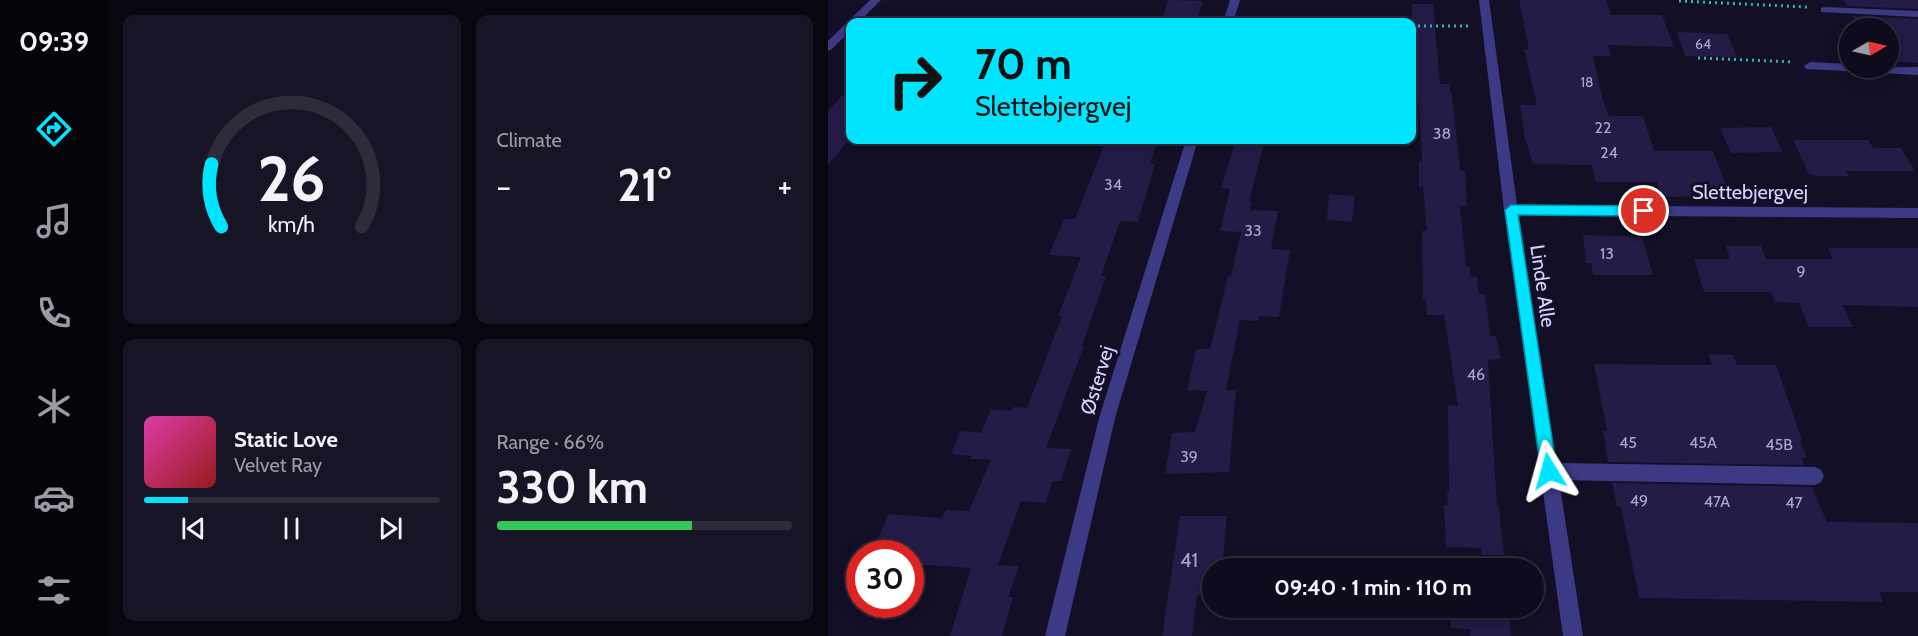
<!DOCTYPE html>
<meta charset="utf-8">
<style>
body{margin:0;font-family:Cabin,sans-serif;background:#171425;color:#f1f3f6;height:100vh;display:flex;flex-direction:column;font-size:22px;white-space:nowrap}
*{box-sizing:border-box;margin:0}
p{font-size:20px;color:#9b9ba3}
.icon{flex:none;width:33px;height:33px;fill:none;stroke:currentColor;stroke-width:2;stroke-linecap:round;stroke-linejoin:round}
.map{position:relative;flex:1;overflow:hidden}
.drawer{display:flex;flex-direction:column;gap:15px;padding:15px;background:#08060f;width:720px}
.drawer>*{flex:none}
.banner{position:absolute;left:18px;top:18px;width:570px;height:126px;border-radius:12px;box-shadow:0 3px 15px #0003,0 0 0 2px #2e2b3b;background:#00e5ff;color:#111;overflow:hidden}
.needle{width:39px;rotate:81deg}
.tools{position:absolute;left:1011px;top:18px;display:grid;gap:12px}
.tools a{display:grid;place-items:center;width:60px;height:60px;border-radius:50%;background:#0e0b1c;box-shadow:0 3px 15px #0003,0 0 0 2px #2e2b3b;font-size:30px}
.speed{position:absolute;left:18px;top:540px;display:flex;gap:12px;font-size:30px;font-weight:700;text-align:center}
.speed>*{display:grid;place-content:center;width:78px;height:78px;border-radius:50%;background:#0e0b1c;box-shadow:0 3px 15px #0003,0 0 0 2px #2e2b3b;line-height:1}
.speed .limit{border:9px solid #d22;background:#fff;color:#111}
.pin{position:absolute;display:grid;place-items:center;width:51px;height:51px;color:#fff;margin:-26px;border:3px solid #fff;border-radius:50%;box-shadow:0 2px 6px #0007}
.me{position:absolute;width:66px;margin:-33px;rotate:352deg;stroke-linejoin:round;filter:drop-shadow(0 0 4px #0008)}
.turn{display:flex;align-items:center;gap:21px;height:126px;padding:0 30px;font-size:27px}
.turn .icon{width:78px;height:78px;stroke-width:2.5}
.turn b{display:block;font-size:42px;line-height:51px}
.big{font-size:45px;font-weight:800;line-height:1.1}
.drawer .widget{flex:1;display:flex;flex-direction:column;justify-content:center;gap:9px;min-width:0;padding:0 21px;border-radius:12px;background:#171425}
.drawer .dial{align-items:center;gap:0}
.dial svg{height:156px;overflow:visible;fill:none;stroke:#2e2b3b;stroke-width:7;stroke-linecap:round;text-anchor:middle}
.dial text{fill:#f1f3f6;stroke:none}
.song{display:flex;align-items:center;gap:18px}
.cover{width:72px;height:72px;border-radius:9px;background:linear-gradient(135deg,hsl(320 70% 55%),hsl(0 70% 35%))}
.played{height:6px;border-radius:3px;background:linear-gradient(90deg,#00e5ff 15%,#2e2b3b 15%)}
.keys{display:flex;justify-content:space-around;direction:ltr}
.heat{display:flex;justify-content:space-between;align-items:center;font-size:33px;direction:ltr}
.charge{height:9px;border-radius:4px;background:linear-gradient(90deg,#34c759 66%,#2e2b3b 0)}
.drawer .tiles{flex:1;display:grid;gap:15px;grid-template-columns:repeat(2,1fr)}
.trip{position:absolute;left:374px;top:558px;width:342px;height:60px;border-radius:30px;background:#0e0b1c;box-shadow:0 3px 15px #0003,0 0 0 2px #2e2b3b;font-weight:800;line-height:60px;text-align:center}
main{display:flex;flex:1;min-height:0}
.dock{display:flex;flex-direction:column;width:108px;justify-content:space-around;align-items:center;background:#06040b;color:#9b9ba3}
.dock .icon{width:42px;height:42px}
.dock .on{color:#00e5ff}
.dock b{font-size:27px;color:#f1f3f6}
.map>svg:first-child{display:block}
</style>
<main>
<nav class="dock">
<b>09:39</b>
<svg class="icon on" aria-label="directions" viewBox="0 0 24 24"><path d="M12 3l9 9-9 9-9-9zM9 14v-3h6M13 9l2 2-2 2"/></svg>
<svg class="icon" aria-label="music" viewBox="0 0 24 24"><path d="M9 18V5l10-2v13"/><circle cx="6" cy="18" r="3"/><circle cx="16" cy="16" r="3"/></svg>
<svg class="icon" aria-label="phone" viewBox="0 0 24 24"><path d="M5 4h4l2 5-3 2q2 4 5 5l2-3 5 2v4C11 20 4 13 5 4z"/></svg>
<svg class="icon" aria-label="climate" viewBox="0 0 24 24"><path d="M12 3v18M4 7l16 10M4 17L20 7"/></svg>
<svg class="icon" aria-label="car" viewBox="0 0 24 24"><path d="M5 17H2v-5l4-1 3-4h7l3 4 3 1v5h-3M9 17h6M6 11h13"/><circle cx="7" cy="17" r="2"/><circle cx="17" cy="17" r="2"/></svg>
<svg class="icon" aria-label="filters" viewBox="0 0 24 24"><path d="M4 7h16M4 17h16"/><circle cx="9" cy="7" r="2"/><circle cx="15" cy="17" r="2"/></svg>
</nav>
<section class="drawer">
<div class="tiles">
<div class="widget dial"><svg viewBox="0 0 100 80">
<path d="M14 69A42 42 0 1 1 86 69"/>
<path d="M14 69A42 42 0 0 1 9 37" stroke="#00e5ff"/>
<text x="50" y="56" font-size="32" font-weight="700">26</text>
<text x="50" y="72" font-size="11">km/h</text>
</svg></div>
<div class="widget"><p>Climate</p>
<div class="heat"><a>−</a><b class="big">21°</b><a>+</a></div>
</div>
<div class="widget">
<div class="song"><i class="cover"></i><div><b>Static Love</b><p>Velvet Ray</p></div></div>
<div class="played"></div>
<div class="keys"><svg class="icon" aria-label="previous" viewBox="0 0 24 24"><path d="M18 5L8 12l10 7zM5 5v14"/></svg><svg class="icon" aria-label="pause" viewBox="0 0 24 24"><path d="M8 5v14M16 5v14"/></svg><svg class="icon" aria-label="next" viewBox="0 0 24 24"><path d="M6 5l10 7-10 7zM19 5v14"/></svg></div>
</div>
<div class="widget"><p>Range · 66%</p><b class="big">330 km</b><div class="charge"></div></div>
</div>
</section>
<div class="map">
<svg width="1090" height="636" viewBox="0 0 1090 636">
<rect width="100%" height="100%" fill="#130f26"/>
<path fill="#241b47" d="M340,0L375,1L368,22H333Z
M691,0H778L783,15H834L846,47L780,45L783,56H765L775,101L781,116H815L826,151H885L902,196L833,197L829,182H768L764,165L705,164L697,138L692,105H709L696,49H701Z
M1016,0H1090V9L1019,6Z
M584,4H605L612,84H622V93H624L632,171H637L639,206H632L638,267H642V276L649,277L651,294H657L662,336H668L673,359L660,360L669,506H671L676,555H654L653,548L618,547L616,505H620L619,492H621L620,405L630,406L616,315H599L598,299H595L594,231H599L595,187H591V161H594L590,93H584Z
M1024,16L1090,19V63L1060,61V28H1031Z
M849,32L899,34L909,57L857,56Z
M22,87V139L0,165V111Z
M943,127L955,152L903,153L892,128Z
M278,140H330L322,164H327L310,222L292,221L273,276H278L254,346H256L218,448L243,449L233,481H225L217,503L193,501L170,565L191,566L180,597H185L174,636H122L143,568L82,564V554H43L61,514L114,518L118,510L141,511L163,460L142,459L144,456L123,454L132,431L153,433L163,409L184,411L185,407L199,408L234,316H230L253,257L221,255L236,219H247Z
M408,140H437L421,201H424L422,210L450,211L443,249L462,250L451,317L431,316L430,321L412,320L398,390H408L401,472L337,474L344,433L367,432L379,391L359,390L368,349H382L400,276H403L413,232L392,231L402,189L393,188Z
M965,140H1040L1045,148H1073L1087,171H1018L1021,176H989L981,174Z
M501,194L527,196L524,222L499,220Z
M755,235L814,237L825,275H765L763,263H758Z
M898,246H933L938,259H1005L1000,248H1090V307L1014,305L1025,327H981L971,303L947,302L943,292H876L866,259H902Z
M881,354L905,355L909,365H948L974,440H972L979,458H974L976,465L780,462L775,431H779L766,364L884,365Z
M784,483L984,487L999,522L1090,523V592H1051L1055,602L811,598L793,507H789Z
M352,516H399L394,568H384V594L369,595L364,636H334Z
M623,608H680L683,636H642V629L623,628Z"/>
<g fill="none" stroke-linecap="round" stroke-linejoin="round">
<path stroke="#2fb8b0" stroke-width="3" stroke-dasharray="2 4" stroke-linecap="butt" d="M851,1L979,7
M419,21L451,22
M584,26H640
M870,58L965,62"/>
<path fill="#3d3a85" fill-rule="evenodd" d="M42,0H53L31,22H22V31L4,49L0,51V41Z
M402,0H412L405,22H395Z
M651,0H661L689,205L1090,208V218L691,215L728,463L987,467L993,470L996,476L993,482L987,485L731,480L755,636H735L676,210Z
M997,7L1090,11V17L993,12V8Z
M982,62L1022,64V68L1090,67V75L978,69L976,66Z
M358,140H370L287,418L237,636H217L271,418Z"/>
</g>
<path fill="#00e5ff" stroke="#0095a6" stroke-width="1.5" d="M683,205L816,206L822,211L816,216L690,215L729,471L727,476L721,478L716,476L713,471L677,210Z"/>
<g text-anchor="middle" stroke-width="6" stroke-linejoin="round" paint-order="stroke">
<g font-size="14" fill="#aca6d1">
<text x="875" y="49">64</text>
<text x="759" y="87">18</text>
</g>
<g font-size="16" fill="#aca6d1">
<text x="775" y="133">22</text>
<text x="614" y="139">38</text>
<text x="781" y="158">24</text>
<text x="285" y="190">34</text>
<text x="425" y="236">33</text>
<text x="779" y="259">13</text>
<text x="973" y="277">9</text>
<text x="648" y="380">46</text>
<text x="800" y="448">45</text>
<text x="875" y="448">45A</text>
<text x="951" y="450">45B</text>
<text x="361" y="462">39</text>
<text x="811" y="506">49</text>
<text x="889" y="507">47A</text>
<text x="966" y="508">47</text>
</g>
<g font-size="20" fill="#d9d4ff" stroke="#130f26">
<text x="922" y="199">Slettebjergvej</text>
<text transform="translate(715 286) rotate(82)" y="7">Linde Alle</text>
<text transform="translate(269 380) rotate(-73)" y="7">Østervej</text>
</g>
<g font-size="20" fill="#aca6d1">
<text x="361" y="567">41</text>
</g>
</g>
</svg>
<div class="tools">
<a><svg class="needle" viewBox="-14 -14 28 28"><path d="M0-13l5 13h-10z" fill="#e53935"/><path d="M0 13l5-13h-10z" fill="#9b9ba3"/></svg></a>
</div>
<div class="speed"><div class="limit">30</div></div>
<div class="pin" style="left:816px;top:211px;background:#d93025"><svg class="icon" aria-label="arrive" viewBox="0 0 24 24"><path d="M6 21V4h12l-3 4 3 4H6"/></svg></div>
<svg class="me" style="left:721px;top:471px" viewBox="-20 -20 40 40"><path d="M0-17L14 15 0 8-14 15z" fill="#00e5ff" stroke="#fff" stroke-width="4"/></svg>
<div class="trip">09:40 · 1 min · 110 m</div>
<div class="banner">
<div class="turn"><svg class="icon" aria-label="right" viewBox="0 0 24 24"><path d="M7 20v-9h11M14 6l5 5-5 5"/></svg><div><b>70 m</b>Slettebjergvej</div></div>
</div>
</div>
</main>
